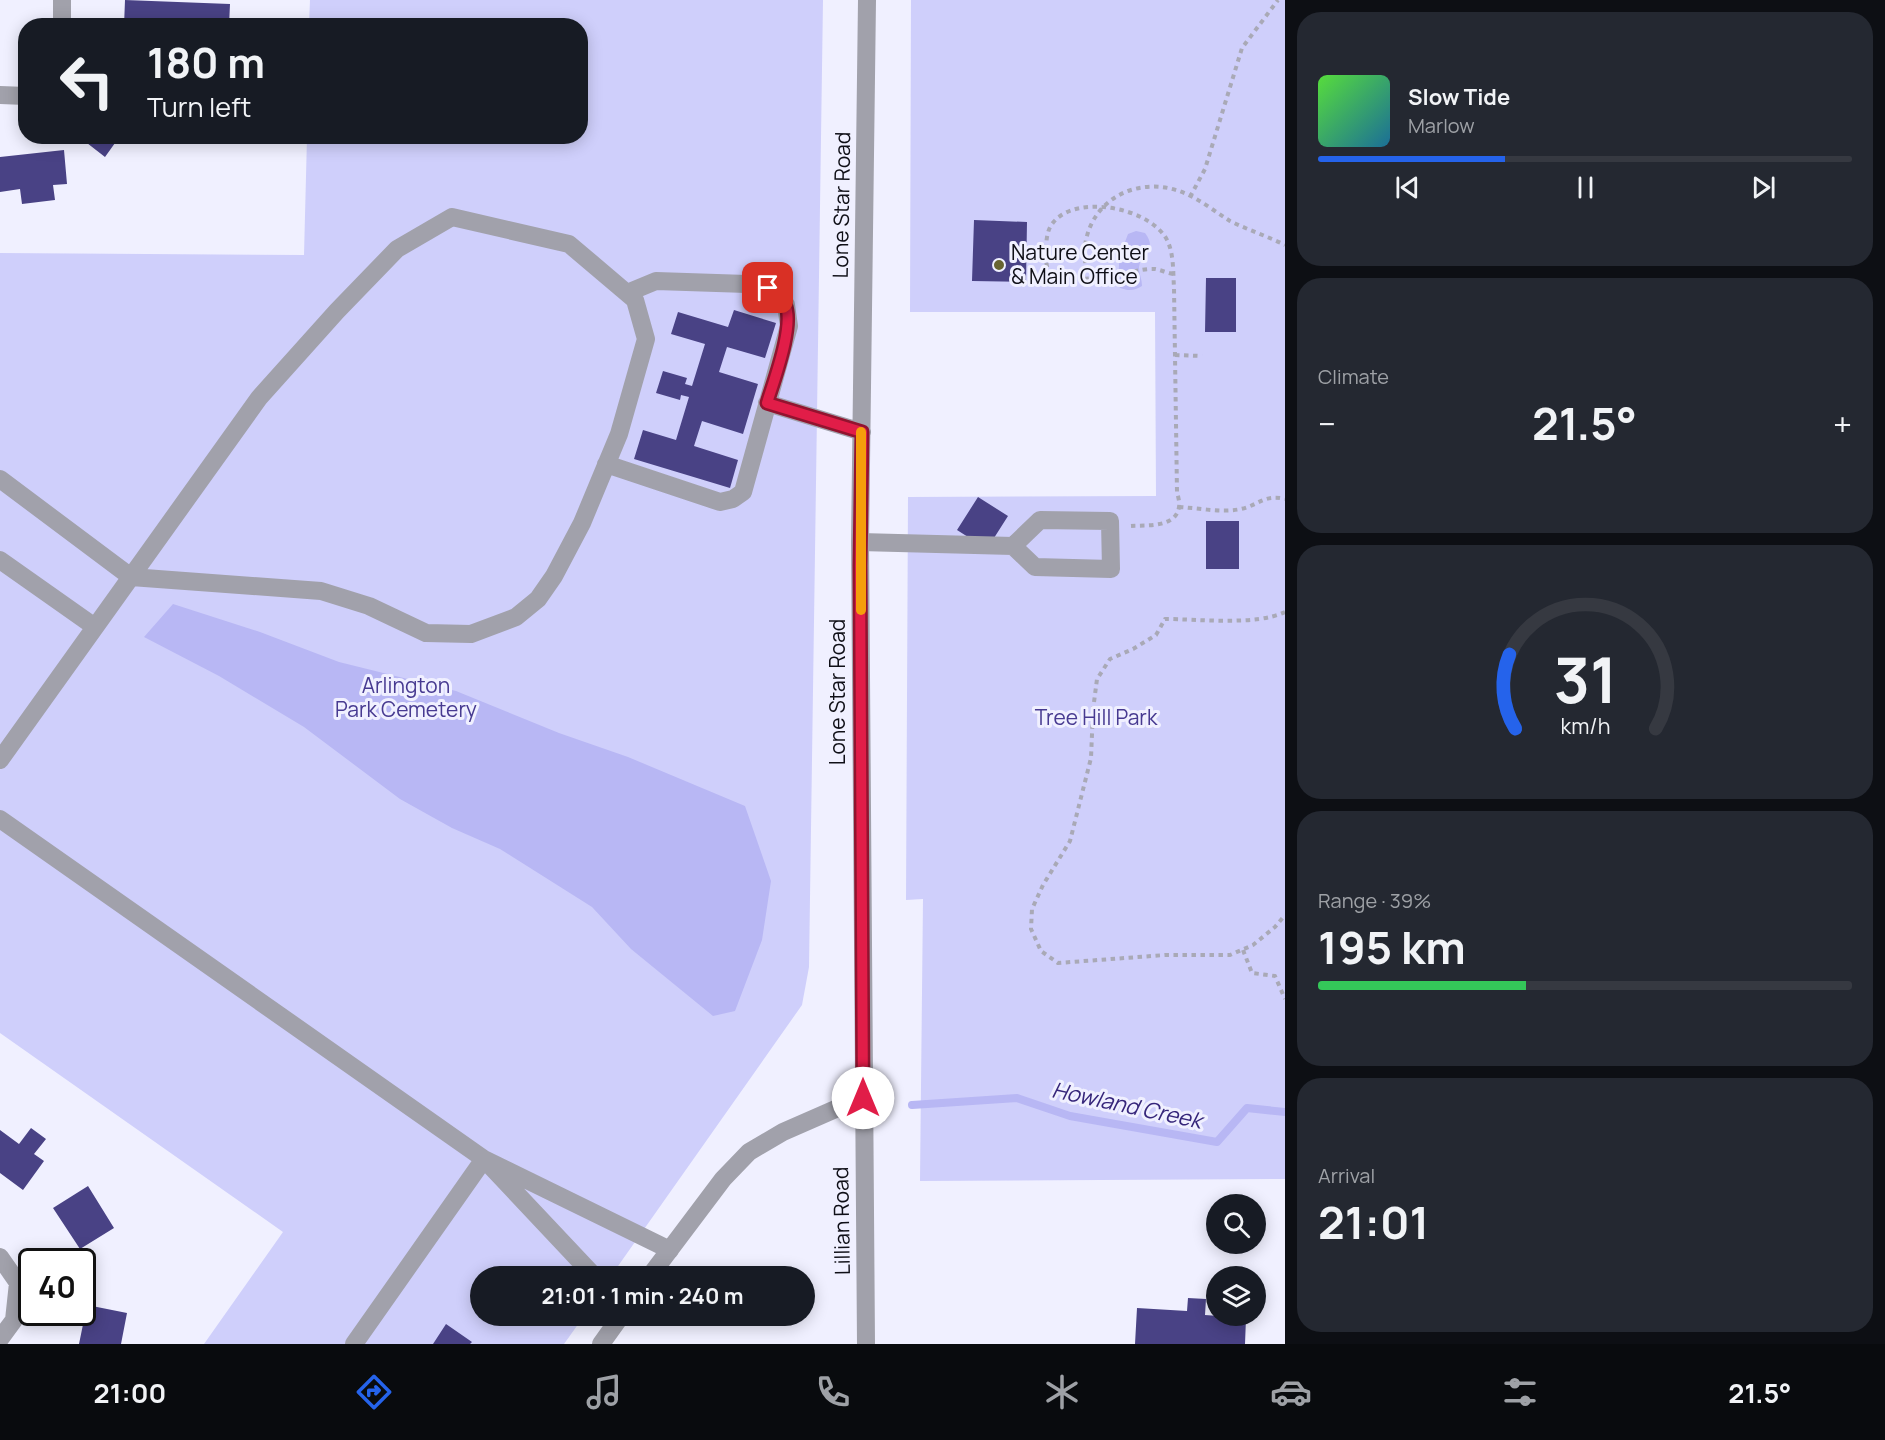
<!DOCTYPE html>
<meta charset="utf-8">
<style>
body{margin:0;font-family:Manrope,sans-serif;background:#242831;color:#f1f3f6;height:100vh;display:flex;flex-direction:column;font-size:22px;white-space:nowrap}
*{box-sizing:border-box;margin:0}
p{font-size:20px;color:#9ea1a6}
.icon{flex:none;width:33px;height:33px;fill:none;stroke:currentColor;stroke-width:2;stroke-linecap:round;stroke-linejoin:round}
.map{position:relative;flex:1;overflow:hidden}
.drawer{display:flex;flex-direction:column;gap:12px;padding:12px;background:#0d0f14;width:600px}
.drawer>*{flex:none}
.hud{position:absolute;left:18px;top:18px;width:570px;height:126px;border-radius:24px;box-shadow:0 3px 15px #0003;background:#171b24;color:#f1f3f6;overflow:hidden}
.buttons{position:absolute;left:1206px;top:1194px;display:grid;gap:12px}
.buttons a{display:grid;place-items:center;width:60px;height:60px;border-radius:50%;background:#171b24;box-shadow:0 3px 15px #0003;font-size:30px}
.speed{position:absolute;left:18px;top:1248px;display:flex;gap:12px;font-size:30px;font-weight:700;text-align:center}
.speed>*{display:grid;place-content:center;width:78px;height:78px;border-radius:50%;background:#171b24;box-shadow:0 3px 15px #0003;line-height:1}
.speed .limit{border:3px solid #111;border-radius:9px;background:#fff;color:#111}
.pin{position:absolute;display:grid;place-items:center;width:51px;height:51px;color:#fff;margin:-26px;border-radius:12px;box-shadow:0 3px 9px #0006}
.me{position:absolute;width:66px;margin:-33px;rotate:0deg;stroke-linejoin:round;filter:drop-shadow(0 0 4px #0008)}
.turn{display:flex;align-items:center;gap:21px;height:126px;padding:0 30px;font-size:27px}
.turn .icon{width:78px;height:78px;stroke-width:2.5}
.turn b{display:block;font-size:42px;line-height:51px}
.big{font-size:45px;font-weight:700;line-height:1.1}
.drawer .tile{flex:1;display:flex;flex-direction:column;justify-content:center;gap:9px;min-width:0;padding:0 21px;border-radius:24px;background:#242831}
.drawer .dial{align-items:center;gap:0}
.dial svg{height:156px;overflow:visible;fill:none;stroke:#363941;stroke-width:7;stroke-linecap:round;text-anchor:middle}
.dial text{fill:#f1f3f6;stroke:none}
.song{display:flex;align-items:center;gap:18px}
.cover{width:72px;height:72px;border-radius:9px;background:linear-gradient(135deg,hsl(110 70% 55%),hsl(200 70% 35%))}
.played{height:6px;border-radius:3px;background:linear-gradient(90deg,#2563eb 35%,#363941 35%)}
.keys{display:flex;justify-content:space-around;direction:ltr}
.heat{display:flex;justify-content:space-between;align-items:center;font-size:33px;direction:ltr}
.charge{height:9px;border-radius:4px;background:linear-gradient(90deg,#34c759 39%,#363941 0)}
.trip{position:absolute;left:470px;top:1266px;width:345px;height:60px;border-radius:30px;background:#171b24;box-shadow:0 3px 15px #0003;font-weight:700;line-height:60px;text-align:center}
.tabs{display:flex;height:96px;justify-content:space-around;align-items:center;background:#090b0e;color:#9ea1a6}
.tabs .icon{width:42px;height:42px}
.tabs .current{color:#2563eb}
.tabs b{font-size:27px;color:#f1f3f6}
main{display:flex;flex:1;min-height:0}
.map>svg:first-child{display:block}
</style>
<main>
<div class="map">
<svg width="1285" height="1344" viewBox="0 0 1285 1344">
<rect width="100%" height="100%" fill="#f0f0ff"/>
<path fill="#cfcffb" d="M310,0H823L809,967L802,1005L611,1276H480V1316H584L564,1344H204L283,1232L0,1033V253L304,255L307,137L580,136V26L309,25Z
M911,0H1285V1179L920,1181L923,899L906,900L908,497L1156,496L1155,312H910Z"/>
<path fill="#b8b7f4" d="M1136,231L1145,233C1158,250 1141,251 1139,267C1139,274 1142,279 1142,286C1134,291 1129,291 1120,288L1118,283L1120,248L1125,242L1128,234Z
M173,604L260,632L339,662L456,691L559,733L628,757L745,806L771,881L762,940L735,1011L713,1016L631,949L592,907L500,849L452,828L400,799L304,727L219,676L144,637Z"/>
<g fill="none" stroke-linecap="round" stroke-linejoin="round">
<path stroke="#b8b7f4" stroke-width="8" d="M912,1105L1017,1098L1070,1116L1217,1142L1247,1108L1285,1112"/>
</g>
<path fill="#494285" d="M125,0L230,4L229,26H124Z
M78,136H120L105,157Z
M64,150L67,184L53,185L55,200L22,204L20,189L0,192V157Z
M974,220L1027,222L1026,282L972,281Z
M1206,278H1236V332H1205Z
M734,310L776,323L765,358L727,347L719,372L758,384L743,434L702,421L694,446L738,460L730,488L634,459L643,430L676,440L689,397L681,395L680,400L656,393L663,371L687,378L685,384L692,386L705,344L671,334L678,312L728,327Z
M978,497L1008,516L987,549L957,530Z
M1206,521H1239V569H1206Z
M31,1128L46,1139L34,1154L44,1161L23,1190L0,1173V1130L19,1144Z
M88,1186L114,1228L80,1249L53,1208Z
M1188,1298L1206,1299L1205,1315L1246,1318L1245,1344H1135L1137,1308L1187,1311Z
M87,1305L127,1313L121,1344H79Z
M446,1324L472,1342L470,1344H433Z"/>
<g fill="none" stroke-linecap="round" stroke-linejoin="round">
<path stroke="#a9a9b6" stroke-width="4" stroke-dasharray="4.5 4.5" stroke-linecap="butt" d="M1190,197L1205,169L1242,48L1278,0
M1026,249H1046
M1087,281C1086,268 1083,253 1086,240C1095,197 1139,177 1179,191C1197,197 1214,211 1230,221C1248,230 1267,236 1285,245
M1175,355L1202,356
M1179,507C1199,508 1221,513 1241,509C1259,505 1264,494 1285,499
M1131,526C1146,525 1176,528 1179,507C1180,503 1178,496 1177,492L1174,288C1173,273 1174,256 1168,242C1153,208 1075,192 1052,224C1046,232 1046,245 1046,255C1046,264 1047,274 1056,279C1079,293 1131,267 1155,269C1161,270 1167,273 1173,274
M1285,612C1256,626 1198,619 1165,619L1156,635L1133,649L1110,659L1097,679L1093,710L1091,758L1070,841L1043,885L1032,909L1031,929L1041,951L1058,963L1165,955H1230L1253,945L1275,927L1285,915
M1243,950L1252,973L1275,976L1285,999"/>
<path stroke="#a1a1ab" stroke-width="18" d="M62,26V0
M0,95L26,96
M767,403L862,432
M606,464L720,502L733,499L743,492L789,326L786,305L779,295L768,288L747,284L656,281L627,293
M0,479L131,577L321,591L369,606L426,633L471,634L516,617L538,599L554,576L582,523L619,434L646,339L635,300L569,244L452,217L397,249L337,311L259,398L0,760
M860,542L1013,546L1035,567L1111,569L1110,521L1040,520L1013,546
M0,560L95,627
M0,819L484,1159L354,1344
M0,1257L18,1283L14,1320L0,1339
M594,1276L484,1159L670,1250
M650,1276L723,1179L749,1152L783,1132L863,1097
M601,1344L621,1316
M866,1344L860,542L867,0"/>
</g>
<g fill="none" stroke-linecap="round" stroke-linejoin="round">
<g stroke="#92132f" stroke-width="15">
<path id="route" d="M768,288C775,292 781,296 785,304C795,325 774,380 767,403L862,432L860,566L863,1098"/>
</g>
<use href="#route" stroke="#e11d48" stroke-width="10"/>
<path stroke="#f59e0b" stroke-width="10" d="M861,610V432"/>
</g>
<circle fill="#686431" stroke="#f0f0ff" stroke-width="2" cx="999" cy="265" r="6"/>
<g text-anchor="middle" stroke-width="6" stroke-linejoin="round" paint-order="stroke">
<g font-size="21" fill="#0f0f17" stroke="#f0f0ff">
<text transform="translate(842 205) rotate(-89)" y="7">Lone Star Road</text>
<text transform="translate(838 692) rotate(-90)" y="7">Lone Star Road</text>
<text transform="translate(842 1221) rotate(-91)" y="7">Lillian Road</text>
</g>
<g font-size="21" fill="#0f0f17" stroke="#f0f0ff" text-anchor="start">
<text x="1011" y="260">Nature Center<tspan x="1011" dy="24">&amp; Main Office</tspan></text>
</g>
<g font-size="21" fill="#473a91" stroke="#f0f0ff">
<text x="406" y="693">Arlington<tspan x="406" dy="24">Park Cemetery</tspan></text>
<text x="1096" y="725">Tree Hill Park</text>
</g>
<g font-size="22" font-style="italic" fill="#36267b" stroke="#f0f0ff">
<text transform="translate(1127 1105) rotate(12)" y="8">Howland Creek</text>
</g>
</g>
</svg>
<div class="buttons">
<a><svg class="icon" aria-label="search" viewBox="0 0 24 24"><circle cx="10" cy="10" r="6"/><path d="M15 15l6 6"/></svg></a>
<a><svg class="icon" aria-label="layers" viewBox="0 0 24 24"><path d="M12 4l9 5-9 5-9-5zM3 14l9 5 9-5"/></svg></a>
</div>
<div class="speed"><div class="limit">40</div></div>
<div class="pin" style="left:768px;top:288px;background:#d93025"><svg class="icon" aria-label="arrive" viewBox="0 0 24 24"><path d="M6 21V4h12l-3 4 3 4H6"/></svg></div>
<svg class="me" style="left:863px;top:1098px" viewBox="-20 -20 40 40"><circle r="19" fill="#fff"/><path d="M0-13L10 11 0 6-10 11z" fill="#e11d48"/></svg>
<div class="trip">21:01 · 1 min · 240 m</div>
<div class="hud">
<div class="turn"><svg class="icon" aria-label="left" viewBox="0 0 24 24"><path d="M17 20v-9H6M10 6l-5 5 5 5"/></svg><div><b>180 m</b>Turn left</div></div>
</div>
</div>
<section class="drawer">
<div class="tile">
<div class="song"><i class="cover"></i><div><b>Slow Tide</b><p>Marlow</p></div></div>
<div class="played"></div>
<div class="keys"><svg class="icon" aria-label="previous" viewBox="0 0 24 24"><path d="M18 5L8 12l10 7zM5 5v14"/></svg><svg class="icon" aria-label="pause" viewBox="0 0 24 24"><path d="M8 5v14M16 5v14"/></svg><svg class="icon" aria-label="next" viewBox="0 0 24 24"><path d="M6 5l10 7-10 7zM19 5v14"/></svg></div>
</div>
<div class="tile"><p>Climate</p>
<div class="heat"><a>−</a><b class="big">21.5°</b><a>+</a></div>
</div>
<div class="tile dial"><svg viewBox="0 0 100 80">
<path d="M14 69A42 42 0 1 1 86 69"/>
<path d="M14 69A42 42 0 0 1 11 31" stroke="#2563eb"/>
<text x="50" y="56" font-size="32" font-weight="700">31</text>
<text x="50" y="72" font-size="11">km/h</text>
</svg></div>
<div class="tile"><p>Range · 39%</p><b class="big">195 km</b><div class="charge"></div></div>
<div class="tile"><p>Arrival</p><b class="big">21:01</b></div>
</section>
</main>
<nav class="tabs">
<b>21:00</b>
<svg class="icon current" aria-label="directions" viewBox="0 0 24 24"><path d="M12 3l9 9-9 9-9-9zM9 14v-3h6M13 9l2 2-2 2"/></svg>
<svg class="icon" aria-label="music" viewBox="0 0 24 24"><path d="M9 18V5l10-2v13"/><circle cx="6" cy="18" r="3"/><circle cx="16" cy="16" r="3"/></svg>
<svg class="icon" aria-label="phone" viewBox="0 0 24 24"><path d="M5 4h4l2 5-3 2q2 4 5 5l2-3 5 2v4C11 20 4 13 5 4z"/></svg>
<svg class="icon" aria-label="climate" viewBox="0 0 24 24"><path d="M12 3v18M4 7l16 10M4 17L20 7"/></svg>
<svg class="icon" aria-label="car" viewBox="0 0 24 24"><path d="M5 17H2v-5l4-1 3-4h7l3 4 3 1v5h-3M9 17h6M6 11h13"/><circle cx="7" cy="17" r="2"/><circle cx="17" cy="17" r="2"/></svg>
<svg class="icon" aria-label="filters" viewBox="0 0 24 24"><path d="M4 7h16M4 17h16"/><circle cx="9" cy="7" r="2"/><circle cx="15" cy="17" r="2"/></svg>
<b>21.5°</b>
</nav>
